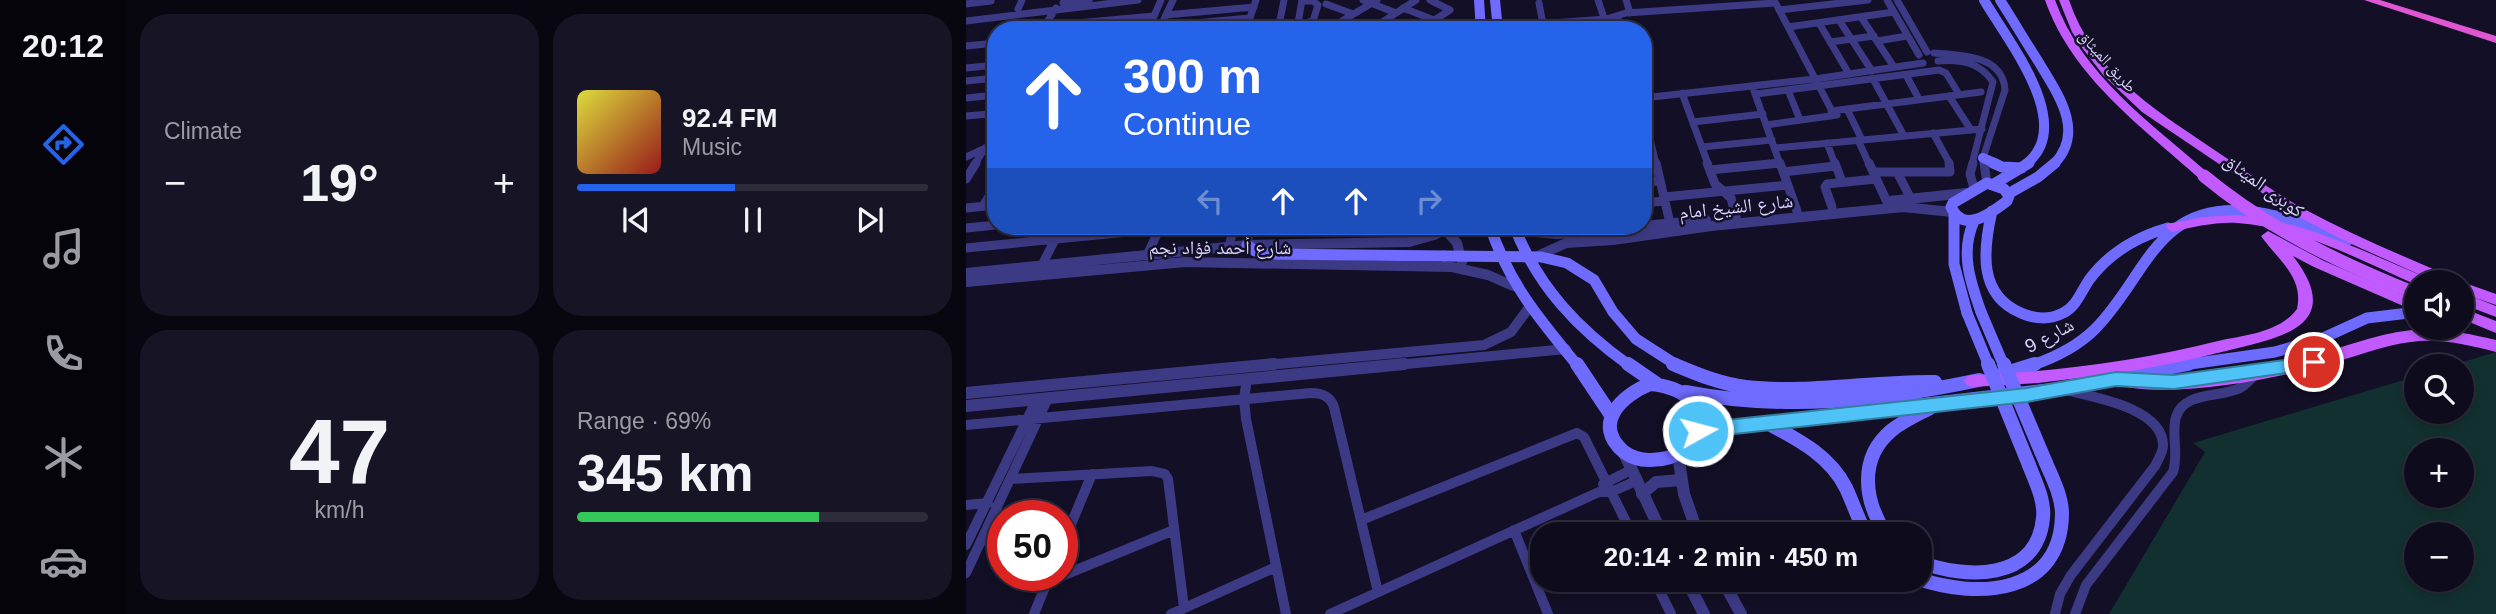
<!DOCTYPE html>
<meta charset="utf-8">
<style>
body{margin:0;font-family:Helvetica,"Noto Naskh Arabic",sans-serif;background:#171425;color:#f1f3f6;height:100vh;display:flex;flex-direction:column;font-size:26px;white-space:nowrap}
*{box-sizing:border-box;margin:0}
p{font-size:23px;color:#9b9ba3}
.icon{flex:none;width:38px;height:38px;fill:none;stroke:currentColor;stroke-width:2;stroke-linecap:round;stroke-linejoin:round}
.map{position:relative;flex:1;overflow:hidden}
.drawer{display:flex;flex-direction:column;gap:14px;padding:14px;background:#08060f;width:840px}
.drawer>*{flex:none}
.top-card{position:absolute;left:21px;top:21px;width:665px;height:214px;border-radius:28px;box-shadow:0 4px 10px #0003,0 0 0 2px #2e2b3b;background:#2563eb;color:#fff;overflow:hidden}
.buttons{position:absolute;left:1438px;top:270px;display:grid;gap:14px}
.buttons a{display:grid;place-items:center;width:70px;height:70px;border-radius:50%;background:#0e0b1c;box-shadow:0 4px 10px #0003,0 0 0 2px #2e2b3b;font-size:35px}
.speed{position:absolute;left:21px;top:500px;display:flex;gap:14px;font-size:35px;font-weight:700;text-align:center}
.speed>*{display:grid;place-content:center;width:91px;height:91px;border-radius:50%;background:#0e0b1c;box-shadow:0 4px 10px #0003,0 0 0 2px #2e2b3b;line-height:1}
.speed .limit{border:10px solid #d22;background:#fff;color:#111}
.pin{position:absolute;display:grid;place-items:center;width:60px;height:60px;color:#fff;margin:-30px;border:4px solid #fff;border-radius:50%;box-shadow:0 2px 7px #0007}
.me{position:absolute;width:77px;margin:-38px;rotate:83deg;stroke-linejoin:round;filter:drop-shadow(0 0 5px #0008)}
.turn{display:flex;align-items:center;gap:24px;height:147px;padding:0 21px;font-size:32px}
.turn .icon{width:91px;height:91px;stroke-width:2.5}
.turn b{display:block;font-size:49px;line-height:60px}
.lanes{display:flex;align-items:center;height:66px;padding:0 21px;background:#0003;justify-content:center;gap:35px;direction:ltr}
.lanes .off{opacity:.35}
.big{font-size:52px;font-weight:600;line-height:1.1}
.drawer .card{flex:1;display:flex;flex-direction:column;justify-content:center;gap:10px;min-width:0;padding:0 24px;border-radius:28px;background:#171425}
.drawer .dial{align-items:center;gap:0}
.dial b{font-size:91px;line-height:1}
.song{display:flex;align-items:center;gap:21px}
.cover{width:84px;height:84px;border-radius:10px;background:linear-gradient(135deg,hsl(60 70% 55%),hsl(0 70% 35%))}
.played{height:7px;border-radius:4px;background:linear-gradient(90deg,#2563eb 45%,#2e2b3b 45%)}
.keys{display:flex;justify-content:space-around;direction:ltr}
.heat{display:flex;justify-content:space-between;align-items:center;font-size:38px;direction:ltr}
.charge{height:10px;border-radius:5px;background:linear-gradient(90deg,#34c759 69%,#2e2b3b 0)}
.drawer .tiles{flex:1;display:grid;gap:14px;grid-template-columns:repeat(2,1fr)}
.trip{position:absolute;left:564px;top:522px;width:402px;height:70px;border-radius:28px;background:#0e0b1c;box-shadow:0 4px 10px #0003,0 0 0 2px #2e2b3b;font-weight:600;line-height:70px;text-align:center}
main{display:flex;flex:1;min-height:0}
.tab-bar{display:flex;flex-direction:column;width:126px;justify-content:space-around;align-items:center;background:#06040b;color:#9b9ba3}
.tab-bar .icon{width:49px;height:49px}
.tab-bar .current{color:#2563eb}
.tab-bar b{font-size:32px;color:#f1f3f6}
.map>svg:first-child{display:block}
</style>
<main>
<nav class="tab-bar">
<b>20:12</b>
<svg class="icon current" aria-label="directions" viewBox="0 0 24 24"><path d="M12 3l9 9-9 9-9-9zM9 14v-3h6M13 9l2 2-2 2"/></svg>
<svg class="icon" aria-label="music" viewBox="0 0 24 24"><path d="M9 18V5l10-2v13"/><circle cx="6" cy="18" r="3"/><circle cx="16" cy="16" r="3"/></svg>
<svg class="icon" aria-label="phone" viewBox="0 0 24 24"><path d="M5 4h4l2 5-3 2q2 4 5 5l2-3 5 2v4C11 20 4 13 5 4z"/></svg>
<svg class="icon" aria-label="climate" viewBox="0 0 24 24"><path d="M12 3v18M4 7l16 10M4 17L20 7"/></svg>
<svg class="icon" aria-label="car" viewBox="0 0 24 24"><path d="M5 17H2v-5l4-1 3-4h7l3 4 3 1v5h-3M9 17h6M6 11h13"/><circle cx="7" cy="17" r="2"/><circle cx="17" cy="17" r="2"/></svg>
</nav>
<section class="drawer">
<div class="tiles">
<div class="card"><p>Climate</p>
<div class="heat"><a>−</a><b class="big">19°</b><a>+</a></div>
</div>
<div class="card">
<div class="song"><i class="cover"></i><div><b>92.4 FM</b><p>Music</p></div></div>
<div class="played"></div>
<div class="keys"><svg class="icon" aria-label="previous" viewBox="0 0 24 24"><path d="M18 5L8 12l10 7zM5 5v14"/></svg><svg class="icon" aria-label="pause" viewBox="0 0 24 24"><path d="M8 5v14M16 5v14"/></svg><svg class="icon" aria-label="next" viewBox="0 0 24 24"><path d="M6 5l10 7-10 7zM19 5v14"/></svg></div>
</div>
<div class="card dial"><b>47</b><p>km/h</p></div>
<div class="card"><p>Range · 69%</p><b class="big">345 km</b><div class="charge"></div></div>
</div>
</section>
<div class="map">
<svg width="1530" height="614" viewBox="0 0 1530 614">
<rect width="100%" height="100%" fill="#130f26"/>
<path fill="#12302f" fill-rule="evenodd" d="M1530,352V614H1143L1239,452L1227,443L1451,376V411H1496V366H1484ZM1451,450H1496V495H1451ZM1451,534H1496V579H1451Z"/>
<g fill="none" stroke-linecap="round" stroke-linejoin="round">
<path stroke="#3d3a85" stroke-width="7" d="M397,0L430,13
M632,0L637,15
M660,0L664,13
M808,0L867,113
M921,0L953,55
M931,0L961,52
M97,3L123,0
M573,3L576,19
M0,4L25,1
M360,4L387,14
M437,8L468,20
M52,9L56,0
M813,10L902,0
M200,15L288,7
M650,16L658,30
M895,17L928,67
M198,19L207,0
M873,20L906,71
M0,21L172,0
M111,23L188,16
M853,23L883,74
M332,25L347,21L352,5L347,1H336
M195,26L284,18
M532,27L640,19L660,13L809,3
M822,27L928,12
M331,29L336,0
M76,30L90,8
M182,30L195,0
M280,30L290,0
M312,30L318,0
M361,30L411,0
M404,30L450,0
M453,30L484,10L464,0
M493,30L514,20
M911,41L941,36
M864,42L908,36
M0,46L30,43
M968,53C995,55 1037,55 1039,90L1017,158L1018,164
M972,61C994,59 1014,62 1027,82L1006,164
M0,68L30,65
M940,75L953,99
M907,79L938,136
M0,81L30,78
M822,90L834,120
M788,91L814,164
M716,93L742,164
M790,94L973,70L980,73L993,94
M983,96L1005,130
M0,98L30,95
M677,98L849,79L957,63
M30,102L23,114L30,126
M881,109L896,140
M677,110L690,164
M865,111L1015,92
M0,116L23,114
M727,122L797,114
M800,125L871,115
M967,133L984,164
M892,140L903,164
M861,143L869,164
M736,147L806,140
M809,148L1016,129
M0,157L30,143
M677,163L690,162
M9,164L19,148
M799,164L814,163"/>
<path stroke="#3d3a85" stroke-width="9" d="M677,163H681
M690,163L704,223
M741,163L749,184L765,198L770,217
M814,163L831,211
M869,163L876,182
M903,163L921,202
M1007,163L1004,174L1008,188
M1018,163L1021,183
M744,170L814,163
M817,172L869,166
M907,172H984L983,163
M931,172L945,199
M0,179L10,163
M677,182L694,181
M698,197L822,185
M677,203L699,201
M17,206L30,185
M866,207L859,187L861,184L910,179
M0,208L30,205
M333,226L342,230L451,229L469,226
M0,228L30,225
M206,228L241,226
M281,245L284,226
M263,247L268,226
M0,248L193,229
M181,255L195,226
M76,265L96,226"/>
<path stroke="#3d3a85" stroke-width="10" d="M281,379L278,399L280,419L320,614
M0,425L345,393C356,393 364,396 368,407L412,592
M44,479L186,471L199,474L202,479L218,608
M637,484L665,470
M0,505L22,503
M395,520L611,433L618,437L666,534
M548,530L582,614
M0,545L71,399
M96,546L126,474
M0,573L82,398
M688,579L705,614
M81,582L208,530
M68,614L83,577
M205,614L310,567
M364,614L633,492H645L670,481
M1089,614L1094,594L1105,575L1189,466C1192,460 1197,452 1197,446C1198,408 1127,397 1099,390
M1109,614L1120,585L1207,472C1213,453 1205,434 1210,417C1218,391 1254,398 1274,388C1281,384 1285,379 1290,373"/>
<path stroke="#3d3a85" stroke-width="10" d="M923,201L1000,193
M677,226L740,220
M479,229L491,243L496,262
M549,230L591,234L677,226
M565,259L600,243L647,240L745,226L937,207L986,212
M0,273L281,245L443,242L468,235L485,226
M0,282L219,262L486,267L522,275L547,286
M289,366L518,345L545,332L562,309
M419,366L600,349"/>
<path stroke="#3d3a85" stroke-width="12" d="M0,393L308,364
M0,406L438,364
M657,451L696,534
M712,454L718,494L732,534
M676,494L690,482L715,480
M720,579L738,614
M756,579L775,614"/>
<path stroke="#6f6bff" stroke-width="10" d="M513,0L515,30
M529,0L532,30
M1018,0C1041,40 1111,125 1060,164
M1034,0C1047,20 1059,41 1072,61C1091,93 1120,131 1088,164
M1017,158L1031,164"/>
<path stroke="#6f6bff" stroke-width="11" d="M1027,163L1036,167L1056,168
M1021,183L1038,189L1043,196L1041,201C1024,214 998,234 985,207L987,203Z
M1028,184L1063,163
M1042,194L1072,177L1089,163
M1026,211C1017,250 1012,295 1055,313C1068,319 1084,320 1097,313C1110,307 1115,292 1123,280C1143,253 1170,237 1202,228
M988,215V264L1001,313
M1008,221C994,252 1004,281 1015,312
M524,226C543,284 574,320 612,366
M548,226C572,287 612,329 664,366
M281,245L289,251L301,254L478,256
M670,339L712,366
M1064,366C1088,358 1111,347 1129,329C1180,278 1189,204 1279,211C1315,214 1349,228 1382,240
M1210,366L1309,352L1357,338L1401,318L1451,312"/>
<path stroke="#6f6bff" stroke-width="14" d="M611,364L645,415
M662,364L691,384
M707,364C731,374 754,384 780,387C840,394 907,381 969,382
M1034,375L1069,364
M684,384C756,390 743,461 683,460C674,460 665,457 658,452C625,424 656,395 684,384Z
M719,392C819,411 914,401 1013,380
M803,424C833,440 864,456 880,488C887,503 892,519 900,534
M732,431L1095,389L1222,364
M920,534C898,501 892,458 926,430C937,421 951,415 964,408
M954,562C999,579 1071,582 1077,518C1079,500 1069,481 1063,465
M953,579C1012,599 1095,595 1096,514C1096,497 1087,479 1080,463"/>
<path fill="#c25bff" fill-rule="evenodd" d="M1079,0H1089C1116,75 1184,122 1242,173L1244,176L1242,179H1234C1175,126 1106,77 1079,0Z
M1093,0H1103C1127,71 1185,107 1244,147C1275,167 1305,191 1338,209C1386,235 1437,256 1488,278L1490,282H1470L1381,242L1327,214L1176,112L1138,76L1117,49L1106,32Z
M1271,215C1339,221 1399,252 1461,278L1463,282H1451V285C1393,260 1335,227 1271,223C1249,222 1227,227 1206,232L1200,227L1201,224L1238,217Z
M1302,231L1358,261L1451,301V312L1348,267L1327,256C1381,326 1314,338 1260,351C1224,360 1189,367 1153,373C1213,380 1273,373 1332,359C1370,351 1407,334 1446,330C1474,327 1503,334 1530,340V352C1502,345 1474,338 1445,342C1417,345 1390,357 1362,364C1309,379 1197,401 1145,383L1143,379L1146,374L1072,383L1006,387L1001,385L998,381L1001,377L1006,375C1089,372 1171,361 1252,341C1279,335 1313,333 1331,309C1338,277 1312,260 1295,236Z
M1496,282L1530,294V305L1507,297L1530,306V317L1496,304V293L1499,294L1496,293Z
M1496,308L1530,321V333L1496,319Z"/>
<path fill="#e055d1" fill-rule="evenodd" d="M1398,0H1414L1530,36V43Z"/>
<path stroke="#6f6bff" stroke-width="11" d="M478,256L575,257L601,263L628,280L647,312L670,339
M1015,312L1038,366
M1001,313L1023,366"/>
<path stroke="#6f6bff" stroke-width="14" d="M1022,364L1063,465
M1038,364L1080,463"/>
<path stroke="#c25bff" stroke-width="13" d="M1238,176C1302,229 1374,263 1451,294"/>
</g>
<path fill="#4fc3f7" stroke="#337fa1" stroke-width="2" d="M1348,356L1354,358L1357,362L1354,367L1348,369L1208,389L1150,386L1061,402L732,438L726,436L723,431L726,425L732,423L1061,388L1150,372L1208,375Z"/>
<g text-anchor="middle" stroke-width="5" stroke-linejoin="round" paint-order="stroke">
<g font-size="16" fill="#d9d4ff" stroke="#130f26">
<text transform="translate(1142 61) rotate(48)" y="6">طريق الميثاق</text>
</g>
<g font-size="19" fill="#d9d4ff" stroke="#130f26">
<text transform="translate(1298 185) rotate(36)" y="7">كوبرى الميثاق</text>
<text transform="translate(770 206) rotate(-6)" y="7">شارع الشيخ امام</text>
<text x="254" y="254">شارع أحمد فؤاد نجم</text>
<text transform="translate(1083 335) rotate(-28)" y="7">شارع 9</text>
</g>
</g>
</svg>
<div class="buttons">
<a><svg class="icon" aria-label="sound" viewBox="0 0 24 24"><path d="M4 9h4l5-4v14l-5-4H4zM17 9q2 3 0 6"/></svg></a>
<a><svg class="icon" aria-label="search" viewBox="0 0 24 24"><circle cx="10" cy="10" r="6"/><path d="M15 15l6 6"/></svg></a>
<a>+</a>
<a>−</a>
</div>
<div class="speed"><div class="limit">50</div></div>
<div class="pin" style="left:1348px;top:362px;background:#d93025"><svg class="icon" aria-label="arrive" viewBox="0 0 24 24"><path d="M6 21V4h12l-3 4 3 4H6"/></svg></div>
<svg class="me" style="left:732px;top:431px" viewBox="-20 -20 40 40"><circle r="17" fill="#4fc3f7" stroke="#fff" stroke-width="3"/><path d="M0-11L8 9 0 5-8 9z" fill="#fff"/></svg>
<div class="trip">20:14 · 2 min · 450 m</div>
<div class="top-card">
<div class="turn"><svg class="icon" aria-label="ahead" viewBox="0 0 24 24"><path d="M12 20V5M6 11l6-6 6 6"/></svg><div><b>300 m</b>Continue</div></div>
<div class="lanes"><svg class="icon off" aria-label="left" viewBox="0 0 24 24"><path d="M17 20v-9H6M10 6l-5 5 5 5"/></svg><svg class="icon" aria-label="ahead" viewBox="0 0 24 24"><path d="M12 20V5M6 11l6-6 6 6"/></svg><svg class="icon" aria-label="ahead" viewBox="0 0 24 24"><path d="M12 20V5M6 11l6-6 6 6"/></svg><svg class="icon off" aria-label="right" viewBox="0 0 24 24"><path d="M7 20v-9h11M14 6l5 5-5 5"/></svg></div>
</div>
</div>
</main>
